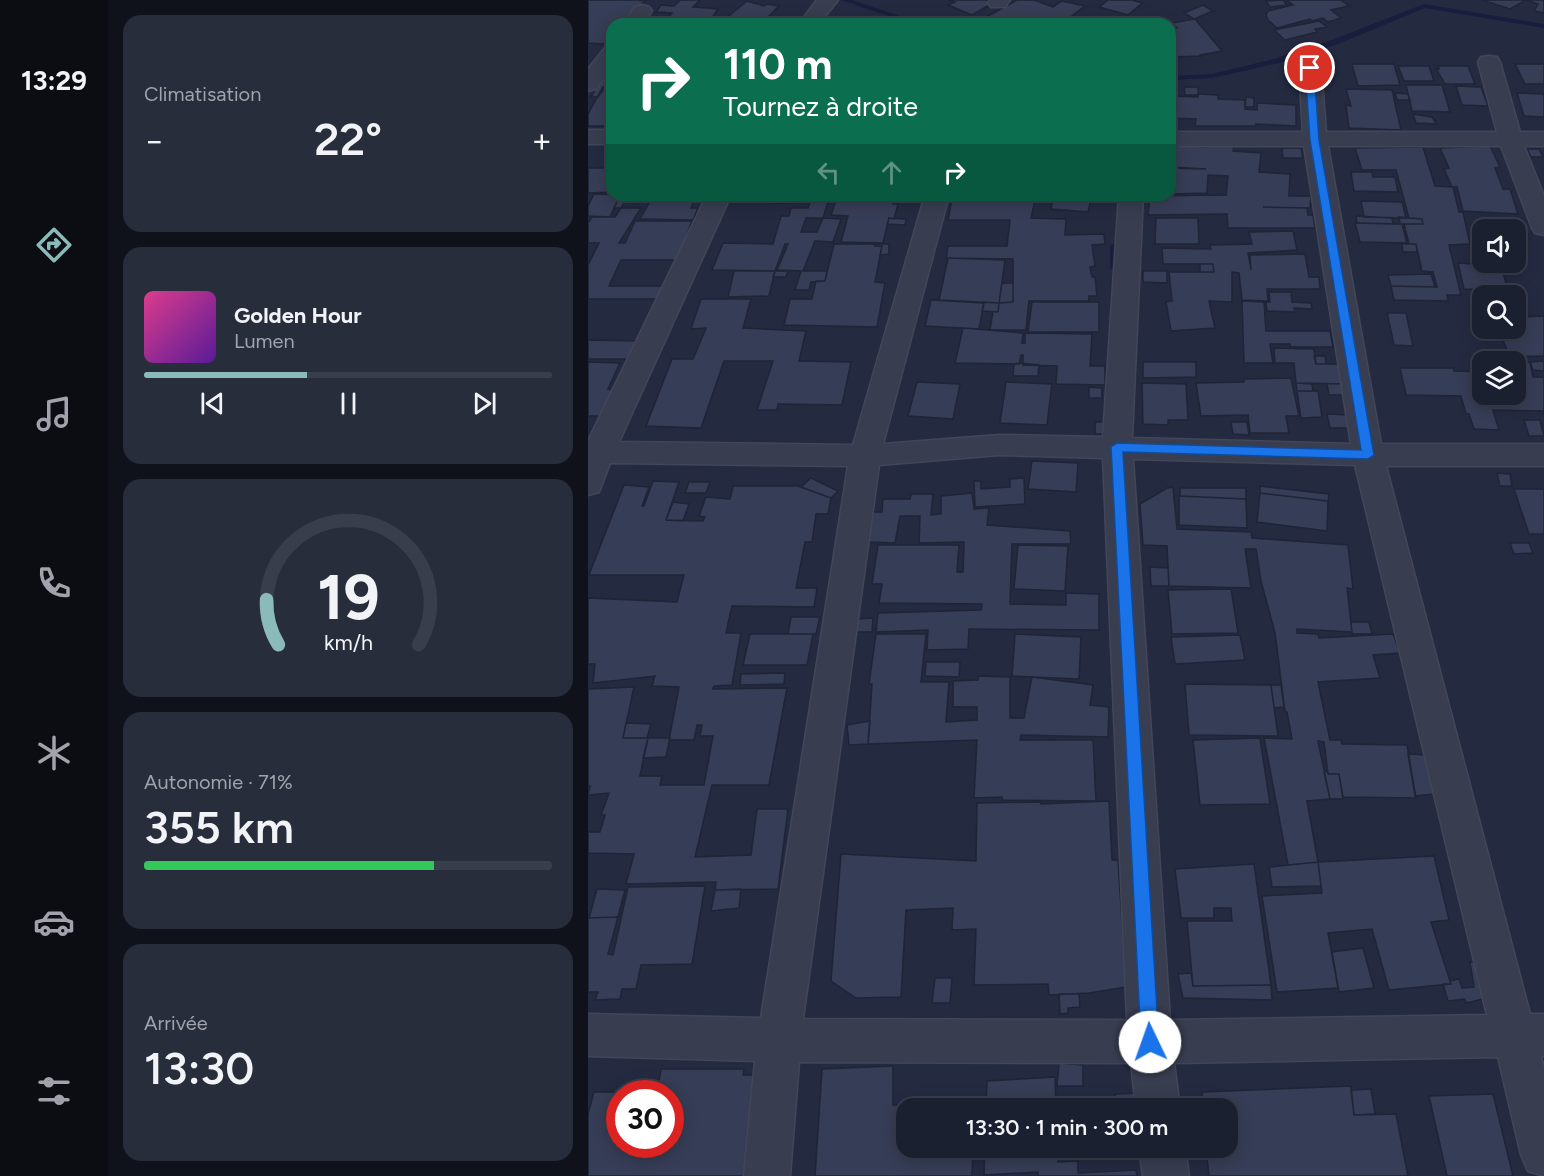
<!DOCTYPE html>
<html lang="fr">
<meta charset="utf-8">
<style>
body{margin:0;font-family:Figtree,sans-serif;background:#282d3c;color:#f1f3f6;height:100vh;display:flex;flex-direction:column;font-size:22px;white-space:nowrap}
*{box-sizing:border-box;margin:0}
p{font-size:20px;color:#a0a3ab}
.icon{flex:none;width:33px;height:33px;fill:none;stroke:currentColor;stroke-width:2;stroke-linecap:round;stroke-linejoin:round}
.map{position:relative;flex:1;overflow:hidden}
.sheet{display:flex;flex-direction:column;gap:15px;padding:15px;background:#0f121a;width:480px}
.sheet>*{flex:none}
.guide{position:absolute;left:18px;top:18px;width:570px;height:183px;border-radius:18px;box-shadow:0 3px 15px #0003,0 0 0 2px #393e4c;background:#0b6e4f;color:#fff;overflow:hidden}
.buttons{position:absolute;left:884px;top:219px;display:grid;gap:12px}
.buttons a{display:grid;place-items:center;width:54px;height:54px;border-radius:12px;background:#1b2030;box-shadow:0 3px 15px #0003,0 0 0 2px #393e4c;font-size:30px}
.speed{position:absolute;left:18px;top:1080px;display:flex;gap:12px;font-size:30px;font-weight:700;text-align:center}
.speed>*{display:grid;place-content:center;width:78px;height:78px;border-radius:50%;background:#1b2030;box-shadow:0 3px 15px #0003,0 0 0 2px #393e4c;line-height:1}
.speed .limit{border:9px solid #d22;background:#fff;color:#111}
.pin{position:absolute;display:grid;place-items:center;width:51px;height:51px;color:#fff;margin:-26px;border:3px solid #fff;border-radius:50%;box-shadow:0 2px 6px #0007}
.me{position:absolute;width:66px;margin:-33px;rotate:357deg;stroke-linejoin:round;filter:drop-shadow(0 0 4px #0008)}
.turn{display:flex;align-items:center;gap:21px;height:126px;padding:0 18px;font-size:27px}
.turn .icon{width:78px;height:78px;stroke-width:2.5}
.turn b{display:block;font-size:42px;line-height:51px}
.lanes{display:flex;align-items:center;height:57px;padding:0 18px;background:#0003;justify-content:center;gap:30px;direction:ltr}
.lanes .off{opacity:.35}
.big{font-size:45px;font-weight:600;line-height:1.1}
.sheet .widget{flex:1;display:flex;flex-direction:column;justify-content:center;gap:9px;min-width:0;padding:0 21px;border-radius:18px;background:#282d3c}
.sheet .dial{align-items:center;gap:0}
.dial svg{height:156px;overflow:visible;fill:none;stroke:#393e4c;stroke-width:7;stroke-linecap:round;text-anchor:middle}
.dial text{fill:#f1f3f6;stroke:none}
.song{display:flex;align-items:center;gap:18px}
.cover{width:72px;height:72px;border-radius:9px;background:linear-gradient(135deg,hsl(330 70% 55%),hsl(270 70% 35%))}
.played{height:6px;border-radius:3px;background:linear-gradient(90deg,#8bbbb9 40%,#393e4c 40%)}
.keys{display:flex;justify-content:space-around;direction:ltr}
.heat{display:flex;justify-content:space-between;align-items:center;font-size:33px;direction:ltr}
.charge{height:9px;border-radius:4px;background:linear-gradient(90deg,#34c759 71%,#393e4c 0)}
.trip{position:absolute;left:308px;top:1098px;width:342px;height:60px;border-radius:18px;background:#1b2030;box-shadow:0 3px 15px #0003,0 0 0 2px #393e4c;font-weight:600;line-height:60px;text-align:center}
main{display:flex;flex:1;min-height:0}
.menu{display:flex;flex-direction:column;width:108px;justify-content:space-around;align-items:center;background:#0b0d13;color:#a0a3ab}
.menu .icon{width:42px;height:42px}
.menu .active{color:#8bbbb9}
.menu b{font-size:27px;color:#f1f3f6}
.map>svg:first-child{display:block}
</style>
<main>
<nav class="menu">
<b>13:29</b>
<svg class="icon active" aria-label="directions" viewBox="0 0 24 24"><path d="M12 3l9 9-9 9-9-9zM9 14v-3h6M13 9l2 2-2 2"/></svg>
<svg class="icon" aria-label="music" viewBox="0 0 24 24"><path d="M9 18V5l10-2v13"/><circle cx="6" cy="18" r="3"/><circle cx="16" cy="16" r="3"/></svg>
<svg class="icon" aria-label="phone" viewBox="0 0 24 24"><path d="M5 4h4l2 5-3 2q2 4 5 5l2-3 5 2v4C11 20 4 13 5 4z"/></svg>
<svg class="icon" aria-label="climate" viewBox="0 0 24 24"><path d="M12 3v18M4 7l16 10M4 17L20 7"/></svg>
<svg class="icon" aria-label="car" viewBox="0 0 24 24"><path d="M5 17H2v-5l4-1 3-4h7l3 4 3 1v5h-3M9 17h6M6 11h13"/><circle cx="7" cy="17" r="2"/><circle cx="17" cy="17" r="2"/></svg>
<svg class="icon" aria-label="filters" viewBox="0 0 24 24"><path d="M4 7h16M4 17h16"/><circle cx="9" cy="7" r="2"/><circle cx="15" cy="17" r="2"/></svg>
</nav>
<section class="sheet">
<div class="widget"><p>Climatisation</p>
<div class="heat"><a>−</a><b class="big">22°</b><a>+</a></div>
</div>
<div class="widget">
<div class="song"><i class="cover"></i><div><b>Golden Hour</b><p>Lumen</p></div></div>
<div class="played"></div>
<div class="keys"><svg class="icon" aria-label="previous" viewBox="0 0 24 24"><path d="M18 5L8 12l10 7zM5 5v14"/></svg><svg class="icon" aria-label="pause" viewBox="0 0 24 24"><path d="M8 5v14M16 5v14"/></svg><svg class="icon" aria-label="next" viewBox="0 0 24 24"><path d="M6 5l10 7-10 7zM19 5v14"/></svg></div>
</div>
<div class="widget dial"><svg viewBox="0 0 100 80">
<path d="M14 69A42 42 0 1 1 86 69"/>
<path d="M14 69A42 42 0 0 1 8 46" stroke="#8bbbb9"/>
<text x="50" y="56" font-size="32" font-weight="700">19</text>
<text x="50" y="72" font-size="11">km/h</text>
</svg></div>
<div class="widget"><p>Autonomie · 71%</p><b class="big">355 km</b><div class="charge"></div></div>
<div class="widget"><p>Arrivée</p><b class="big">13:30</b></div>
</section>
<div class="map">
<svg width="956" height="1176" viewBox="0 0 956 1176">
<rect width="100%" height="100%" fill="#242a40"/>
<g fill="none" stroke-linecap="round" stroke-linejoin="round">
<path fill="#171e3e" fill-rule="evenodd" d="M253,0H264L336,24H324Z
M836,4L956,24V28L837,8L750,44L691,63L624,78L582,80V76L624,74L686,59L744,40Z
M527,243L532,246V268L527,271L522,268V246Z"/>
</g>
<path fill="#363d56" stroke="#1f2437" stroke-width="1.5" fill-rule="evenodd" d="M0,0H50L57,1L51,7H47L33,24H24V34L15,44L0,43Z
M92,0H112L105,7L130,9L120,24H76L84,13L68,12L73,5L86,6Z
M361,0H399L405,3L384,15L360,5L367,2Z
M429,0H446L465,7L474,1L497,6L476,22L488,24H419L400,16Z
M520,0H544L554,3L540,15L511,7Z
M695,0L699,5L682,7L678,1Z
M698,0H753L761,6L743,10L753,18L740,22L735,18L724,21L722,19L689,28L680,20L678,15L680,11L705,5Z
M894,0H938L922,9Z
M938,0H956V13L946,11L950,4Z
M159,1L176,6L179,4L191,6L175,22L185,24H131Z
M615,5L625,11L606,19L596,13Z
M253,17L280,24H245Z
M607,19L634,51L612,55L613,56L582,57V29L589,28L584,23Z
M731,21L739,27L727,29L729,32L697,40L686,30Z
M764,64H806L812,85L770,86Z
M927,64H956V84H937Z
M810,66H841L846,81H816Z
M850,66H880L887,84H857L848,69H851Z
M13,80H22L10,97H3Z
M22,80L24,126H0V114L15,87H19Z
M818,85H854L862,112L824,111Z
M868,86L893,87L900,106L874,105Z
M596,87H610V95H597Z
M758,89L804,90L813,130L761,128L758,105L763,106Z
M807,93L820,94L822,100H809Z
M929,93L956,94V117L936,116Z
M610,94L630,95V99L657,100V109L669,110V103L708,105V126L668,124V126H607L608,119L582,118V96L610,97Z
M658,97L666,98V107H657Z
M825,114L844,117L849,124L828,123Z
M619,143L646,144L645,151L673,153L671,172L702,174L701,196H723L722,208L675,207L719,208L720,215H725L727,228H640L639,214L560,215L562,196L638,195L640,176L620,175L619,193L582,194V168L618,169L582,167V145L619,147Z
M902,146L912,167L907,168L915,189H922L930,214L875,211L869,187H865L871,212H875L882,244L861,245L873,295H859L860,301L806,300L803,286L849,287L845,272L834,271L828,244H821L816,224H835L834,219L821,218L808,170H774L767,148L835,147L847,186L864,187L856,169L861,168L852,148Z
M694,148H713L715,158H695Z
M939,149H951L955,157H943Z
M0,168H24L22,185L24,192L0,193Z
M763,172H784L785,177H807L810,192L766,191Z
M6,194L32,195L22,217L0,216V206Z
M32,195H40L33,208H26Z
M108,195L103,208H110L105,220L52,219L65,196Z
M187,195H212L209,203H185Z
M225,195H242L235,218L253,219L245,242L227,241L215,271L189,270L200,244H197L187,271L124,270L135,243L185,244L193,216H201L203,208H220ZM218,218H235L229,232H213Z
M244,195H309L305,204H310L306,219L301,218L295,243L253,242L260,216L243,215L247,203H241Z
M450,195H465L463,201L449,200Z
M466,195H504L500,212L463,209Z
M431,196H448L443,218L478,219L477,235L516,234L517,244L504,245L507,266L502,267L504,277H507L509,296H501V301H441L438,330H402L405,312H410L411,303L425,302V259L358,258L360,246H419L422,220H360L364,199L431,200Z
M773,201L814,202L818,218L776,217Z
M33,208H53L31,243H37L47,221H104L90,260H33L21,286H78L74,299H0V265L11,243H0V223L4,217H27Z
M768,216L804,218L805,224L769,223Z
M811,217L834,219L835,224H812Z
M301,218L318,219L317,225L299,224Z
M568,218H610L611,244H567Z
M767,223L814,224L819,243L772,242Z
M705,231L709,250L660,253L663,270L662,255L717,254L721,277H731L732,289H679L680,301L654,300L651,273L644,272V302L621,301L627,328L583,331L578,302L584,301L581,272H626L625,264H575L574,248L623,249L622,245L664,244L661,232Z
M246,244H287V246H294L287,282L297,283L289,327L196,325L202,299H224L228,281H237Z
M287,244H301V254L292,255L294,246H287Z
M814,244H828L829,252H815Z
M360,258L417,260L411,303L351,300Z
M870,263L913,266L920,290L876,289Z
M612,264H625L626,272H612Z
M146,271H187L181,296L140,297Z
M187,271H200L198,277H185Z
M213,271H239L237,281L223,282L221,290H207Z
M555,271H579V283L555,282Z
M843,274L847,287L803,286L800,275Z
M414,283H425V302L411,303L410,312L394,311L396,302L411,303Z
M681,292H703L704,302L723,303L724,309L706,308L707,312L679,311L678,302H682Z
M113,299H163L155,328L218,331L211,361L263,362L254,405L190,404L189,410H169L185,361H136L113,428L58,426L84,359H105L118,328L103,329Z
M343,300L396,303L391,329L337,326Z
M654,301L676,302L678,331H742L745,347H702V344H682L685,363H656Z
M444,302H511V332H440Z
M799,313H818L825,346L806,345Z
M956,316V356L922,357L910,328H927V317Z
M375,328L435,333L434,343H437V333L504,334L502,366H517V385L468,384L469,366L435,365V355H433L431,364L367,363Z
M0,340L52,341L43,359H0Z
M686,348L726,349L728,364H755L758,384L708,383L706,363H687Z
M726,356H737L738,364H728Z
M891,361L942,362L945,377H956V415L955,411L905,410L911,430L886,429L881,414H878L873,396L818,395L812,368H865L866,371L894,372ZM894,362H927V394H894Z
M956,361V371L945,370L942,362Z
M0,362L32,363L20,389L24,390L13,416H0Z
M555,362H608V377L555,378Z
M432,363L451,365L450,376H425L426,364Z
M703,378L711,416H698L701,433H662L660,415L613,416L608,383L656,382V379Z
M329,382L372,384L365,419L320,416Z
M418,382L464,384L459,425L412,423Z
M554,383L598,384L600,420H580V425L555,424Z
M708,383L724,384L725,391H709Z
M739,384H757L759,395H741Z
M501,387L514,388V398H501Z
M709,391H730L734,417L713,418Z
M739,414L763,415L766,428H742Z
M936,420H952L956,436H941Z
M507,422H521V434H507Z
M643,422H659L661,435L645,434Z
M444,461L490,463L488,492L440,489Z
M909,473L922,474L924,486H912Z
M223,478L250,491L243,498L213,487Z
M436,478L437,504L387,507L386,481H393V489L422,487V479Z
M65,481L91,482L78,520L115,521L117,517L111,516L118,497L142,499L145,486H210L243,498L240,514H228L224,542H217L208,588H229L226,607L144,606L138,633H153L144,685L126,686L125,689L199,688L181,785H124L107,857L163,855L169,809H200L190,889L127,890L128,882L38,884L46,854L0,853V832H12L17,815H13L21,793L0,795L2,786H0V689L46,687L35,738H60L52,776H74L72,785H116L125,736H112L114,725H109L106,740H81L91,687L64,686L67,676L5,683L7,664H0V598L89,602L96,575H1L36,485L61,487L54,506H56Z
M101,482H122L118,493H97Z
M672,486L741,494L740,501L672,493Z
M585,487L589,529L663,532L664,538L760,545L765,589L759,588L764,632L709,629V633L730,634L731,638L805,634L812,653L785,655L792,678L730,682L742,740H753L754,744L819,745L828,798L755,797L751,774H740L736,742L730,741L742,799L719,801L730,862L700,865L676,738L704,739L699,712H697L687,633L673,581L668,549H657L663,588L581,586L579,546L555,545L552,504L579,488Z
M592,488H658V499L592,496Z
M926,489H956V534H941Z
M384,493L386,509L401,508L399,525L482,531L483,544H424L422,604L478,605V593L511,594V630L381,629L380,649L339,650L340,630L288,632L290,613L393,610L394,604L291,603L294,584H284L290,545H371L369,572H375L376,542L331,543L332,516H312L307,543L280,542L285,512H294L295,499H322L323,494H345L343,515L353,514V496Z
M672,493L740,501L739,531L669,522Z
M591,496L658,499L659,528L591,525Z
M85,502L101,504L95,521L78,520Z
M922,543H941L945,553L926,554Z
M430,545L480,546L477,591L426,589Z
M562,567L580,568L581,586H563Z
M643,589L650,633L584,634L580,590Z
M203,617H232L228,634H200Z
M285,618L284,632H268L270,619Z
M763,622H781L784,634H764Z
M162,634H225L219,665H155Z
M288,634H338L333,682H361L358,722L389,720V707H365V681L390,680V676L422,677V718H436L444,677L505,685L502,705L521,707L520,737L433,735L432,740H505L508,801L414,800V797L386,798L389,740L280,744L284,684H281Z
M427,634L493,637L491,679L424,676Z
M652,635L657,660L587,664L583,637Z
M338,662H372L371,677L337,676Z
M197,673L196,684L152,685L153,674Z
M597,684L683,685L690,736L601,735Z
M683,685H693L696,707L686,708Z
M282,721L280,744L261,745L259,725Z
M38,723L63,724L59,738H35Z
M60,738H82L78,757L55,758Z
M672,738L682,804L612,805L605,740Z
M820,754L839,755L847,794L827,796Z
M739,771L740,774H751L755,799H742L736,772Z
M521,801L524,860H530L538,987L501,993L461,995L460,984L386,985L388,929L364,930L365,908L318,910L313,997L268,998L243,981L253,854L388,861L389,803L453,802V804Z
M846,856L861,920L843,922L863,984L801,990L784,929L740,933L750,988L689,992L674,896L734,893L730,862Z
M730,862L733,886L684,887L681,867Z
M666,864L683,985L605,986L599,921H644L643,908H626V918H593L587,869Z
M117,886L104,964L53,965L48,989H34L32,999L7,1000L10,992H0V918L30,917L20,954L25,955L40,887Z
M9,889L37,890L30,917L1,918Z
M153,889L151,908L123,911L127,890Z
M775,948L786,988L751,992L744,952Z
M882,962H900L904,997L878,1003L877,999L860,1001L855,984H863L862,981L871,979L874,988L886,987Z
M603,973L605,986L683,985L684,1000L595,998L590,974Z
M347,978H364L362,1003H344Z
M471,994H491L492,1007L480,1008V1013L472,1014Z
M471,1063L495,1065V1086H469Z
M305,1066V1105L386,1103V1108H318V1148H385L384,1176H227L234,1069Z
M73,1069H156L155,1075H172L158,1176H0V1114L6,1092H31L32,1087H70ZM32,1094H82V1144H32Z
M467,1077L468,1108H398L399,1081Z
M763,1086L766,1115L808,1114L820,1176H621L618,1148H639V1108H615L614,1092Z
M783,1089L787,1114L766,1115L763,1090Z
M553,1093L554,1108H528L527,1094Z
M905,1094L925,1176H859L841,1096Z
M397,1148H470V1162L490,1161V1173L548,1170L549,1176H450V1172L396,1175Z"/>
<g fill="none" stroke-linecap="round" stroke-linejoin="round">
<g stroke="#424659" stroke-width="3">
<path id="minor" d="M229,0H250L231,24H211Z
M402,0H422L417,7H403L400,3Z
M54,5L61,7L64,11L55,24H35L47,7Z
M24,46V67L8,89L0,91V69L17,48Z
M901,56L909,57L912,62L932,132H956V146H936L956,196V235L947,233L944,228L913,146H740L793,444H956V466H798L942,1014H956V1056L953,1057L956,1068V1176L940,1171L933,1155L910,1057L586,1063L592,1108H548L543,1063L211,1062L202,1176H156L167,1061L0,1056V1014L173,1018L260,466L22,463L11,492L0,495V441L119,195H143L31,442L265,445L337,195H361L295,444L411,435L515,437L531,195H555L544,438L763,444L716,146H582V132H715L711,67L714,62L722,61L730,62L733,67L738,132H909L890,62L893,57ZM411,455L515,458L539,1020L215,1019L291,465ZM545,459L767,465L899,1015L582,1020Z
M0,130H24V144H0Z
M551,1148H597L601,1176H555Z"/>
</g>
<use href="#minor" fill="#383d50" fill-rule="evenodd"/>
</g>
<path fill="#1a73e8" stroke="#114b97" stroke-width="1.5" d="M722,65L726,68L731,140L786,455L780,459L535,452L571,1042L569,1048L562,1051L556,1048L553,1042L523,447L529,443L773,450L722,140L717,68Z"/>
</svg>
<div class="buttons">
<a><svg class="icon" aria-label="sound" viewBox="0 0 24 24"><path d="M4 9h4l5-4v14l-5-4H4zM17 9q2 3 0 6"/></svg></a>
<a><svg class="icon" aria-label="search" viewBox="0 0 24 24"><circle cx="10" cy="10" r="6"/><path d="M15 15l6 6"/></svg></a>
<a><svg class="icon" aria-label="layers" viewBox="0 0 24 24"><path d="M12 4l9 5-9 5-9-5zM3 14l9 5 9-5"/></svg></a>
</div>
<div class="speed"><div class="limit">30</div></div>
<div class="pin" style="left:722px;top:68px;background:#d93025"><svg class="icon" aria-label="arrive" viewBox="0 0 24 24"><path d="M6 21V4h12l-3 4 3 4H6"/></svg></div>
<svg class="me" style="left:562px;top:1042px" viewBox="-20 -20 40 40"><circle r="19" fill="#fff"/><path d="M0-13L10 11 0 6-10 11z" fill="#1a73e8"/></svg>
<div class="trip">13:30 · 1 min · 300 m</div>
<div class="guide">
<div class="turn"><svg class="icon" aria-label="right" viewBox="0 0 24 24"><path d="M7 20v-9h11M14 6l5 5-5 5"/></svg><div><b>110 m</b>Tournez à droite</div></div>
<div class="lanes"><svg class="icon off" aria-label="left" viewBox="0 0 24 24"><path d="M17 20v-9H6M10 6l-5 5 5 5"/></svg><svg class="icon off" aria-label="ahead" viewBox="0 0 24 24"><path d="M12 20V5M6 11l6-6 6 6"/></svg><svg class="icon" aria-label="right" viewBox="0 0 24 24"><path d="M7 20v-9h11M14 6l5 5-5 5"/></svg></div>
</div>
</div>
</main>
